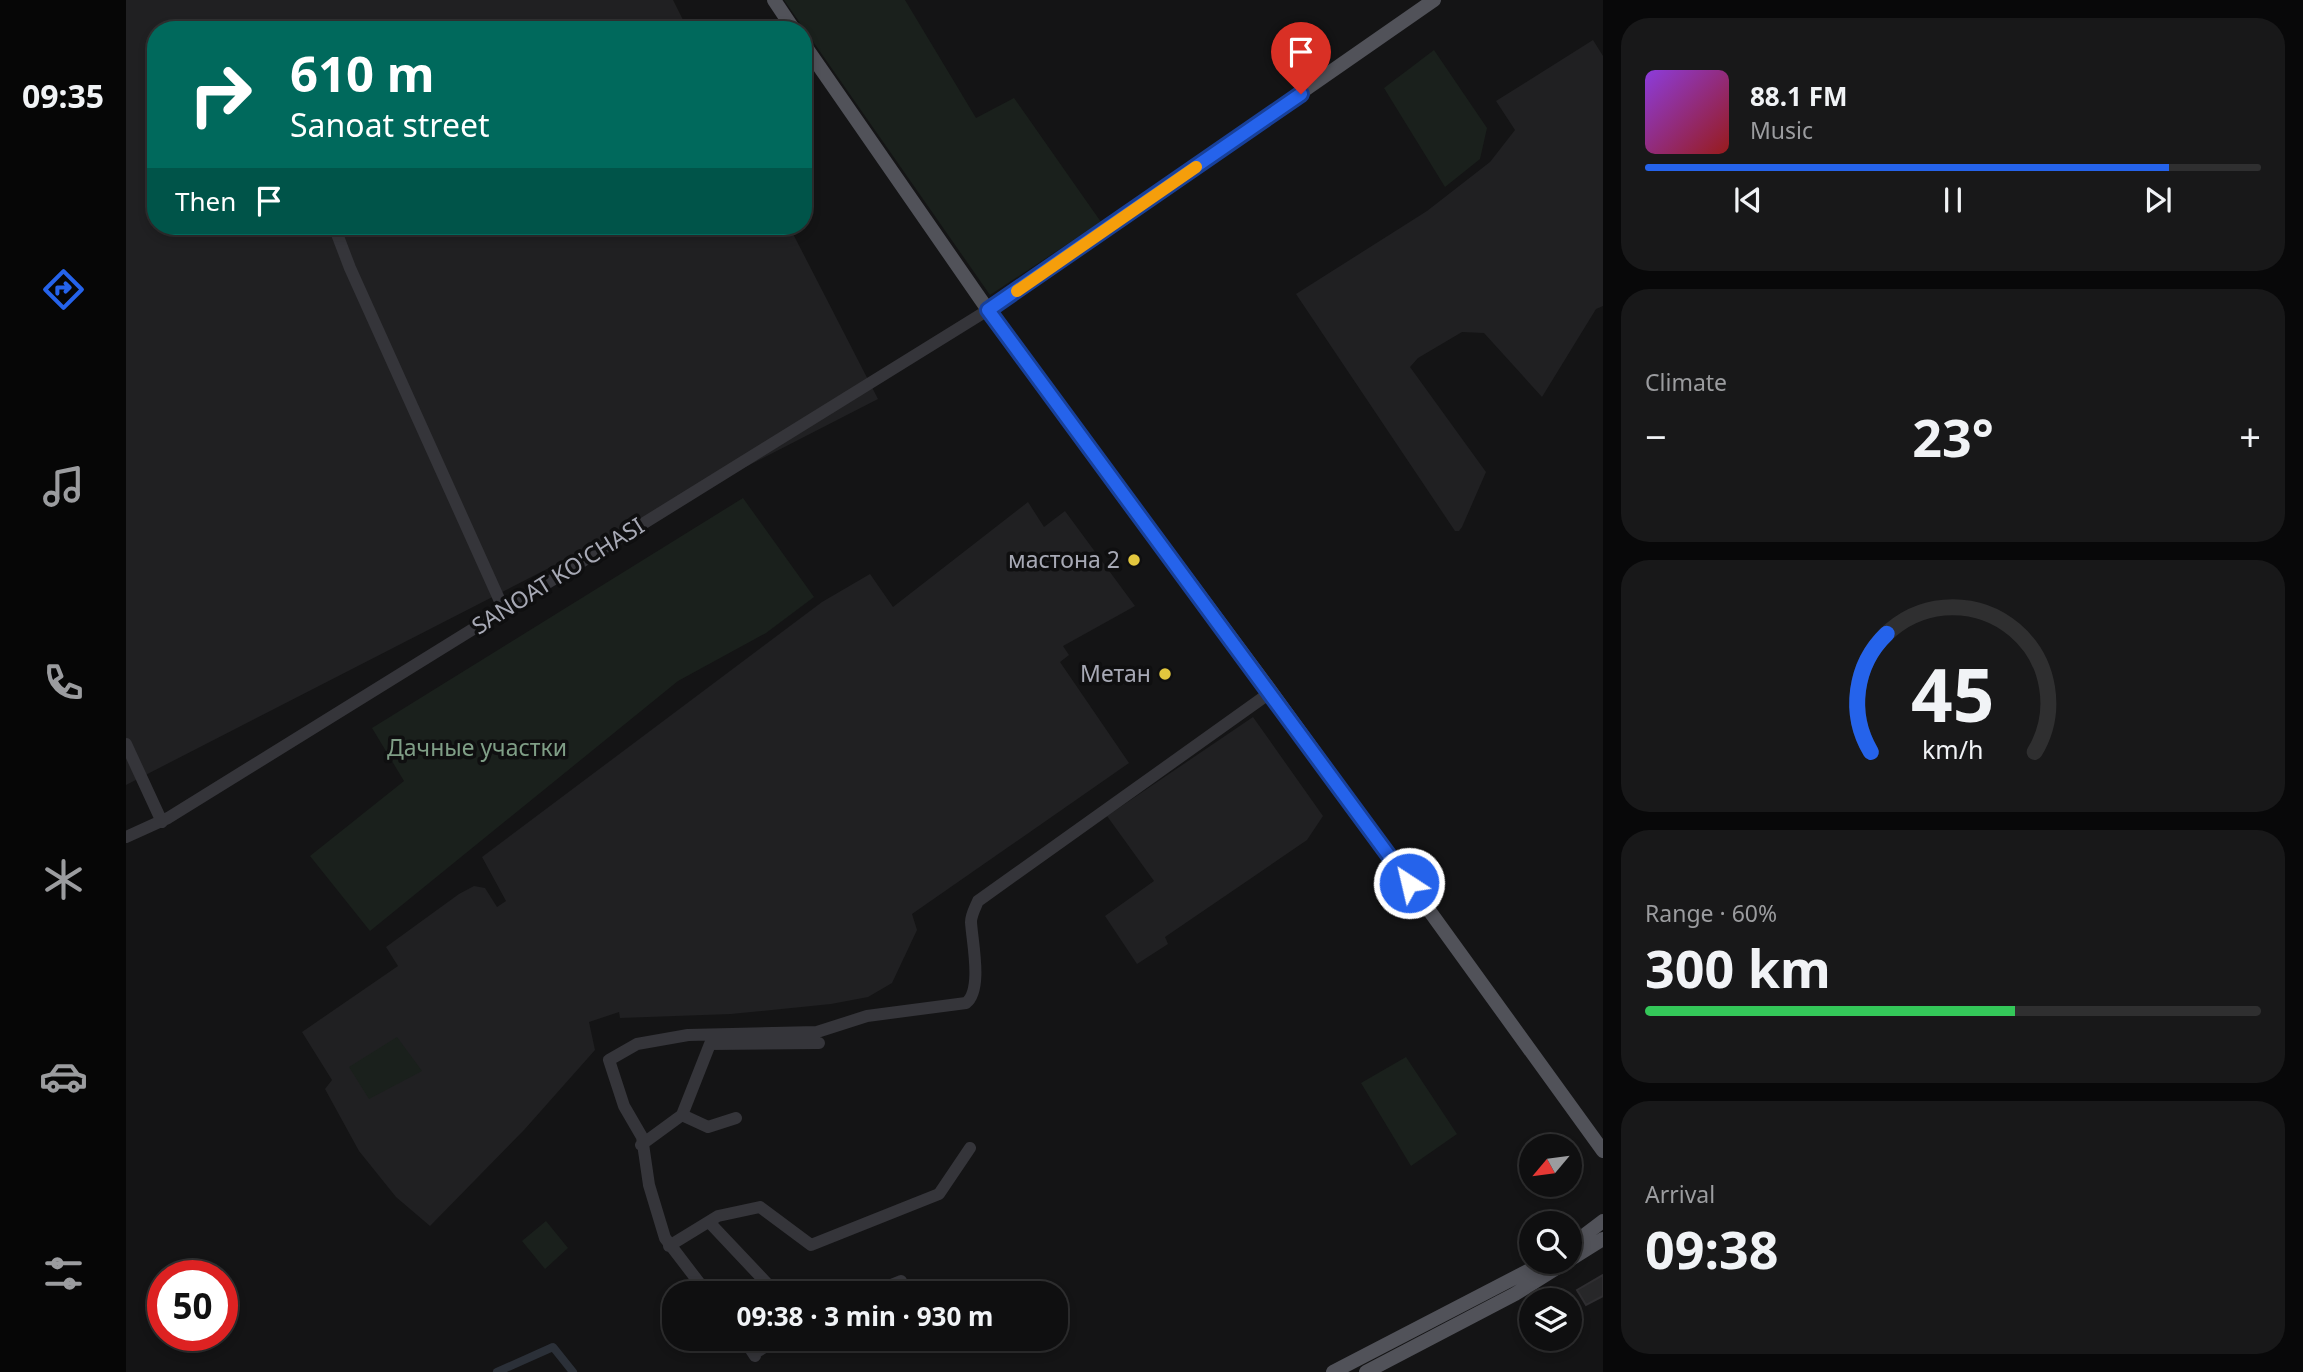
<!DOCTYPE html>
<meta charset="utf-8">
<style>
body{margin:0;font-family:"Noto Sans",sans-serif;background:#181819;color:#f1f3f6;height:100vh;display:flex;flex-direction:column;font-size:26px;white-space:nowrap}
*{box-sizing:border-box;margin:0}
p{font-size:23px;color:#9b9c9f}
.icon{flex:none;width:38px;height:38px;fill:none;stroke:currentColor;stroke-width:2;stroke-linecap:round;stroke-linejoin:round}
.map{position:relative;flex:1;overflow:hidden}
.sheet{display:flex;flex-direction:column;gap:18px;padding:18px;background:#080809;width:700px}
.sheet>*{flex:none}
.top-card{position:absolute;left:21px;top:21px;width:665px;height:214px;border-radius:28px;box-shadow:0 4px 10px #0003,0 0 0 2px #2f2f30;background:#00695c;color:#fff;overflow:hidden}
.needle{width:46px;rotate:241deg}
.controls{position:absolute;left:1393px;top:1134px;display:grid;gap:14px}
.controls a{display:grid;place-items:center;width:63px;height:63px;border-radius:50%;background:#0f0f10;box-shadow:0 4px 10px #0003,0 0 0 2px #2f2f30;font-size:35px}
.speed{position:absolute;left:21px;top:1260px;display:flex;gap:14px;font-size:35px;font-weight:700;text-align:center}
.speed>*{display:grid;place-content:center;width:91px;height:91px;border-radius:50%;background:#0f0f10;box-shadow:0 4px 10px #0003,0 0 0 2px #2f2f30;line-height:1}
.speed .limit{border:10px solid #d22;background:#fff;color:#111}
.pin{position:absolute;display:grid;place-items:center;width:60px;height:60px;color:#fff;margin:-72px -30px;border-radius:50% 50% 50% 0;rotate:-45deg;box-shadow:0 0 7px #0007}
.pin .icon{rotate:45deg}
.me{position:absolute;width:77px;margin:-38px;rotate:325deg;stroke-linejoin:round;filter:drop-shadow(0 0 5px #0008)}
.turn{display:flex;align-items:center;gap:24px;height:147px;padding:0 28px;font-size:32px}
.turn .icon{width:91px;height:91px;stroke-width:2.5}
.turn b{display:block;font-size:49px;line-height:60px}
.then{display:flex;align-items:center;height:66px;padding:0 28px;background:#0003;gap:14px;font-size:26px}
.big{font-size:52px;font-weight:700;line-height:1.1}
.sheet .card{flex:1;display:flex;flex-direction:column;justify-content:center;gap:10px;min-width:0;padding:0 24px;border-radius:28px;background:#181819}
.sheet .dial{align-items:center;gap:0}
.dial svg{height:182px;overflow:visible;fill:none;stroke:#2f2f30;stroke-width:7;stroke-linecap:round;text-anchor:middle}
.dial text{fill:#f1f3f6;stroke:none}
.song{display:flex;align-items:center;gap:21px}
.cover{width:84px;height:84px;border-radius:10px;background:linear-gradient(135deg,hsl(270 70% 55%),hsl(0 70% 35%))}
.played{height:7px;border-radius:4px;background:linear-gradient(90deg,#2563eb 85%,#2f2f30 85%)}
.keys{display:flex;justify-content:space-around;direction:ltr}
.heat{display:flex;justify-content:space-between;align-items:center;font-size:38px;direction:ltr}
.charge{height:10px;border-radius:5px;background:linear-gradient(90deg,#34c759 60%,#2f2f30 0)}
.trip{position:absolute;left:536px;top:1281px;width:406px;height:70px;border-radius:28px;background:#0f0f10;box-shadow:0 4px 10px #0003,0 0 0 2px #2f2f30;font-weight:700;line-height:70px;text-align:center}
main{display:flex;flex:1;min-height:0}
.tabs{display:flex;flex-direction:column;width:126px;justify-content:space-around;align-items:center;background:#060606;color:#9b9c9f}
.tabs .icon{width:49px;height:49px}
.tabs .current{color:#2563eb}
.tabs b{font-size:32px;color:#f1f3f6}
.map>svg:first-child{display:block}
</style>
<main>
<nav class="tabs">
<b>09:35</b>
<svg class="icon current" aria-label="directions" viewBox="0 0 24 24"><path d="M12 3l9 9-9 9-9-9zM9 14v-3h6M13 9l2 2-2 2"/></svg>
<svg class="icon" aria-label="music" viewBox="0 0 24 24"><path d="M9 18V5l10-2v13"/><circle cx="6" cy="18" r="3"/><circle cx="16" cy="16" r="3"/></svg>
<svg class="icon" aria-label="phone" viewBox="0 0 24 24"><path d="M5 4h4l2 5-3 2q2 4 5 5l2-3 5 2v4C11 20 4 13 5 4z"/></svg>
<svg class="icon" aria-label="climate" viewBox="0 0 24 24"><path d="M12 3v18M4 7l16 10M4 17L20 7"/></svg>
<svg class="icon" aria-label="car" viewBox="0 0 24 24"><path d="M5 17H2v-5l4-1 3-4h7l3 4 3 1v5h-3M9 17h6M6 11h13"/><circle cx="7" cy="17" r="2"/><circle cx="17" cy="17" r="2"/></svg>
<svg class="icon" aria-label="filters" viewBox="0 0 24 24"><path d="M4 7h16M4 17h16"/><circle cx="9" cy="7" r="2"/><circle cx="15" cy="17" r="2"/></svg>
</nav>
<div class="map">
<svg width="1477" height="1372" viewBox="0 0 1477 1372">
<rect width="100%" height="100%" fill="#141415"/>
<path fill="#202022" d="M0,0H547L562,30H30V226H663L752,399L0,785Z
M1467,40L1477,56V306L1470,309L1416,397L1358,333L1336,332L1292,358L1284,367L1360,472L1336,527L1333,531H1329L1170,294L1301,211L1364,162L1389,130L1370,101Z
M902,502L918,527L939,511L1009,606L937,646L943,655L934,662L1003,763L786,914L791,930L766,983L742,997L705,1004L605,1014L494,1018L493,1012L463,1022L469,1050L398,1130L304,1226L270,1197L233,1151L199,1089L206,1080L176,1032L272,966L260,947L333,894L348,886L359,888L371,907L380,901L356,857L696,602L744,574L767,607Z
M1127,717L1197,816L1181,840L1039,937L1042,944L1011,964L979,916L1028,881L981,816Z"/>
<path fill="#1a201c" d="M658,0H779L850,118L888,98L975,222L864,295Z
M1308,50L1361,128L1354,159L1319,187L1258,88Z
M617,498L688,597L640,633L552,681L244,931L184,856L278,781L246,728Z
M271,1037L296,1071L243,1099L223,1067Z
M1280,1057L1331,1134L1285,1166L1235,1083Z
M420,1221L442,1248L419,1269L396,1241Z"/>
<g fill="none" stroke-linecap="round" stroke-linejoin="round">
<path stroke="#2b3038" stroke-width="8" d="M371,1372L427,1347L447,1372"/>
</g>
<path fill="#272729" stroke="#2f2e31" stroke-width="2" d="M1477,1275V1296L1460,1305L1451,1290Z"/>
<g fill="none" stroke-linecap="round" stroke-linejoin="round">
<path stroke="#35353a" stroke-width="12" d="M208,226L224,268L378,610
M0,744L36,822
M0,837L42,818L862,310
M556,1115L582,1127L610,1118
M515,1145L556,1115L584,1044L693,1043
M583,1222L650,1293
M543,1246L592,1216L634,1207L685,1245L813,1194L844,1148
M581,1293L539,1238L523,1185L516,1137L498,1106L483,1060L511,1044L562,1035L691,1032L741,1016L840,1003C857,990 846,941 845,922C845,915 849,908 852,901L1145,692
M745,1293L775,1281
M618,1339L629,1356
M629,1353L651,1339"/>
<path stroke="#515259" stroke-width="14" d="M648,0L668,30
M677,43L862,310L1141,686L1477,1151
M862,310L1308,0
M1444,1246L1477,1221
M1207,1372L1419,1262
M1240,1372L1389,1294L1477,1239"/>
</g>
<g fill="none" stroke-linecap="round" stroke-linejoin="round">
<g stroke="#184099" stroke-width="18">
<path id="route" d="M1175,94L862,310L1283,883"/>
</g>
<use href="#route" stroke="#2563eb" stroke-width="12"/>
<path stroke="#f59e0b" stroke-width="12" d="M891,291L1070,167"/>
</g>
<g fill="#e3c73e" stroke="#0f0f10" stroke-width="2.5">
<circle cx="1008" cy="560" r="7"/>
<circle cx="1039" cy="674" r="7"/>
</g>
<g text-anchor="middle" stroke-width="7" stroke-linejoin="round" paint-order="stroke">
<g font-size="23" fill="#a7a9b5" stroke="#0f0f10" text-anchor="end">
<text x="994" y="568">мастона 2</text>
<text x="1025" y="682">Метан</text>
</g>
<g font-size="23" fill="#a7a9b5" stroke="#0f0f10">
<text transform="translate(432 576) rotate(-32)" y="8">SANOAT KO'CHASI</text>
</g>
<g font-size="23" fill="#7f9e86" stroke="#0f0f10">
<text x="351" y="756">Дачные участки</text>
</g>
</g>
</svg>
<div class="controls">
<a><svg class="needle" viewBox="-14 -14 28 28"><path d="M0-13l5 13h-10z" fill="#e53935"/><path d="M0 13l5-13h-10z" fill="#9b9c9f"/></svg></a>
<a><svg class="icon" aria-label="search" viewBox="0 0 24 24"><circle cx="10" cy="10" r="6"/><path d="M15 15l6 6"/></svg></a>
<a><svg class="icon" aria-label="layers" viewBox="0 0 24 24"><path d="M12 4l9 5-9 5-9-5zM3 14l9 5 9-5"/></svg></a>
</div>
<div class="speed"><div class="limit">50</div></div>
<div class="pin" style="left:1175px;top:94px;background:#d93025"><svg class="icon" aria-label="arrive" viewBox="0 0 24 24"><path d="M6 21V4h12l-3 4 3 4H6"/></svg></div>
<svg class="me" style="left:1283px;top:883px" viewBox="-20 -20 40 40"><circle r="17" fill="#2563eb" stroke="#fff" stroke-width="3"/><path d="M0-11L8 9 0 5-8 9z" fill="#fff"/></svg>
<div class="trip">09:38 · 3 min · 930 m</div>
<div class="top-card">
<div class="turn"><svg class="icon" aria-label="right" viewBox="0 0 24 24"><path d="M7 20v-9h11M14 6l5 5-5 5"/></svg><div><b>610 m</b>Sanoat street</div></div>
<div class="then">Then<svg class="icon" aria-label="arrive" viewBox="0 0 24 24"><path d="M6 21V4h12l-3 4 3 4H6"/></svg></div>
</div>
</div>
<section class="sheet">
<div class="card">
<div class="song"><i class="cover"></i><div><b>88.1 FM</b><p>Music</p></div></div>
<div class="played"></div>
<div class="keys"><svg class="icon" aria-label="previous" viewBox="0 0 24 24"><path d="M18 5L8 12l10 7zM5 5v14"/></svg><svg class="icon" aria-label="pause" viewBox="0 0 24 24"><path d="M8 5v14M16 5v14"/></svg><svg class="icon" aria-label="next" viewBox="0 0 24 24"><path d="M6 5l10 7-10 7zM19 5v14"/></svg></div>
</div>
<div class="card"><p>Climate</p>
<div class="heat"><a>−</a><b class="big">23°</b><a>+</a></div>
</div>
<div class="card dial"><svg viewBox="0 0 100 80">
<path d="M14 69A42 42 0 1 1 86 69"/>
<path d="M14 69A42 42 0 0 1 21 17" stroke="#2563eb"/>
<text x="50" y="56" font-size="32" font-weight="700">45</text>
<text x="50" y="72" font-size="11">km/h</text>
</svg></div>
<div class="card"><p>Range · 60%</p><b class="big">300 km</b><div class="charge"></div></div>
<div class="card"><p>Arrival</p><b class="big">09:38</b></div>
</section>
</main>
